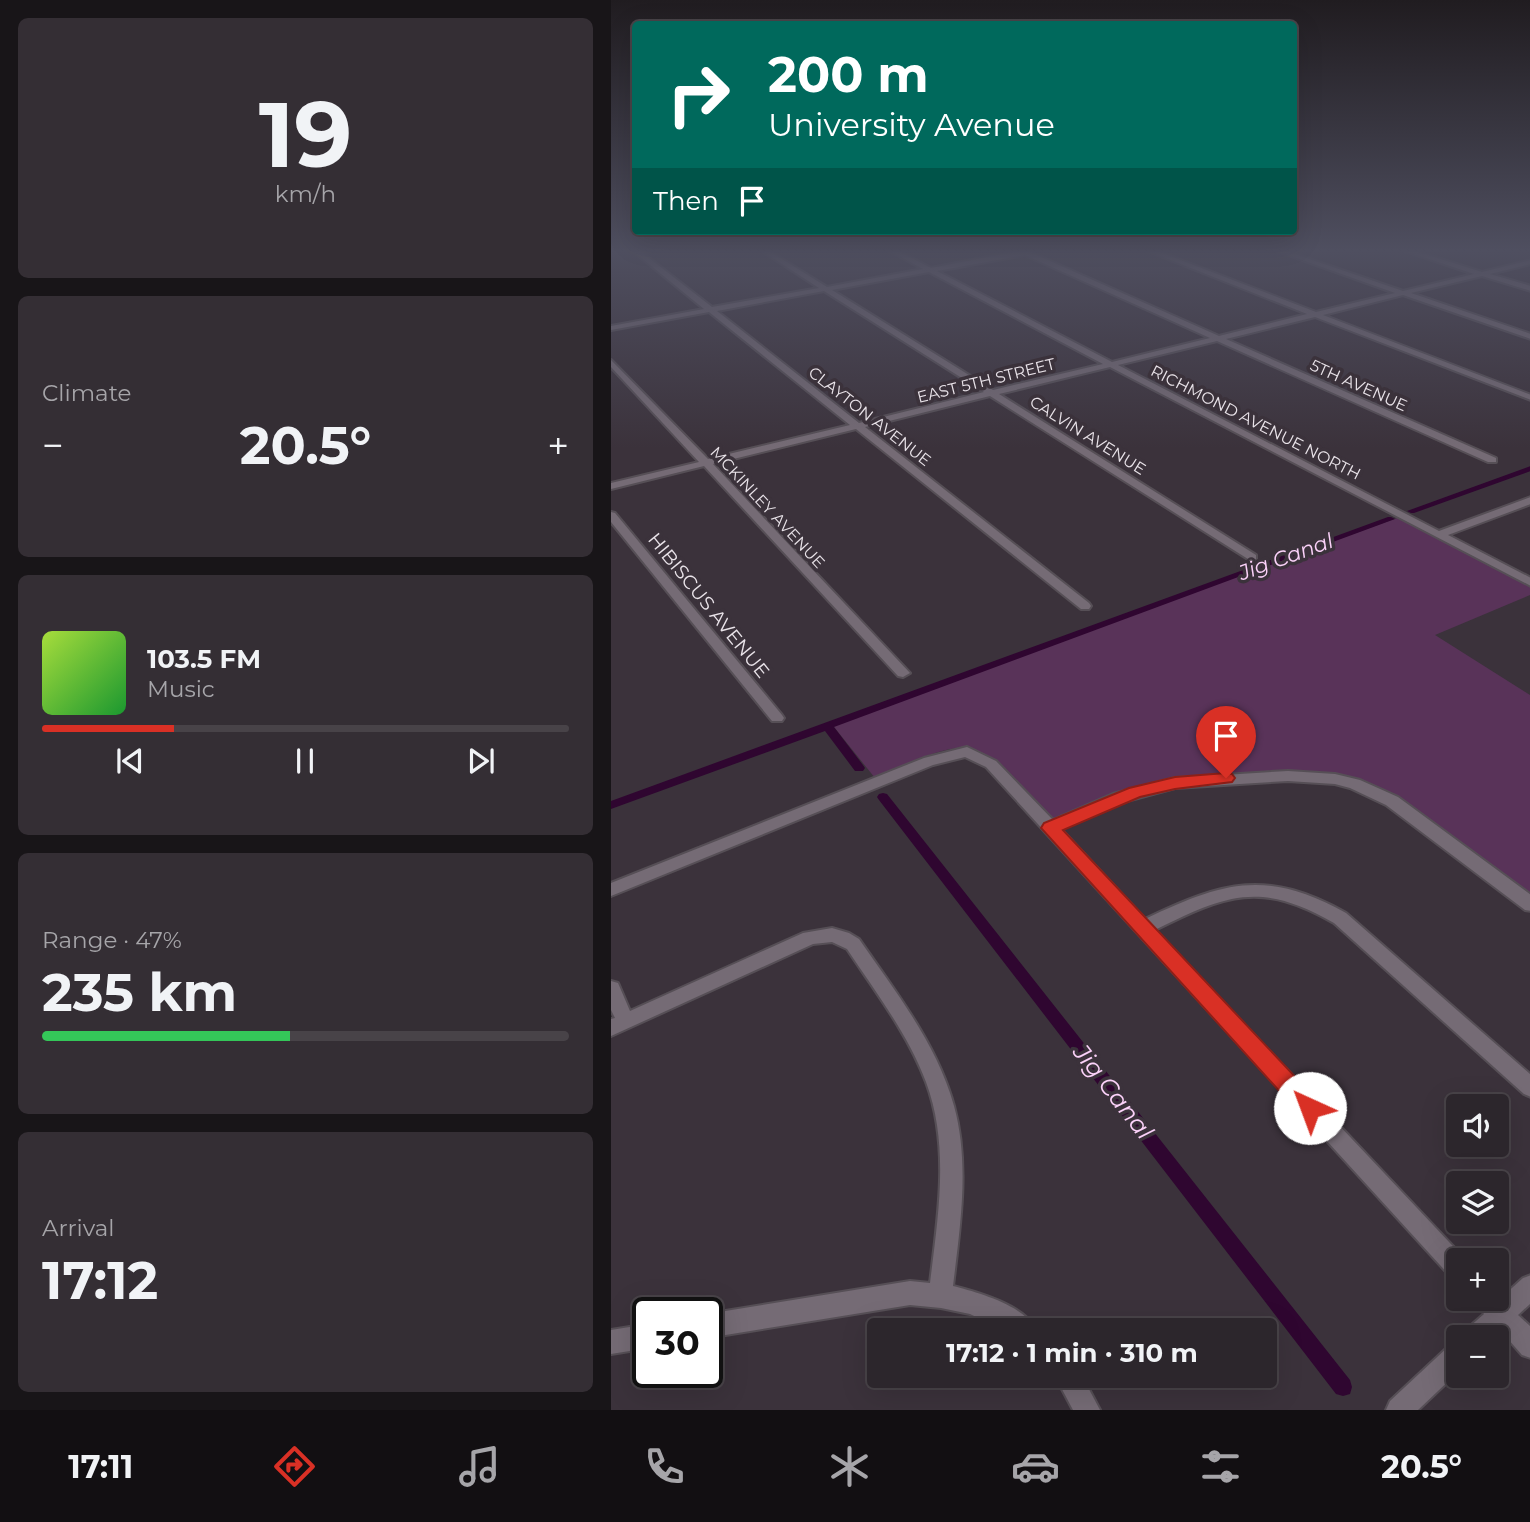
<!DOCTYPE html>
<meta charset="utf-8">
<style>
body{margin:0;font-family:Montserrat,sans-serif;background:#342e34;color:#f1f3f6;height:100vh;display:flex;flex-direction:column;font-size:26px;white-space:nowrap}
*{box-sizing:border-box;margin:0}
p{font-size:23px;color:#a6a5a9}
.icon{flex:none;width:38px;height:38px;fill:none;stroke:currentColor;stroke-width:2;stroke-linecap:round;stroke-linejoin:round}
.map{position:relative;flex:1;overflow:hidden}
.panel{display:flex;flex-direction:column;gap:18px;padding:18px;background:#181518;width:611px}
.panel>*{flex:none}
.guide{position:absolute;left:21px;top:21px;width:665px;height:214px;border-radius:7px;box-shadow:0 7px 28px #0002,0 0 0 2px #484348;background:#00695c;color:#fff;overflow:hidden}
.tools{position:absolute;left:835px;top:1094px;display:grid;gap:14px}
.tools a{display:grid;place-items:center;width:63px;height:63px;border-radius:7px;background:#2c262c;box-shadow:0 7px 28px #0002,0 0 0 2px #484348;font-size:35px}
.speed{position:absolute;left:21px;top:1297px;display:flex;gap:14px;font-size:35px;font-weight:700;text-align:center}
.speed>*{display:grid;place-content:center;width:91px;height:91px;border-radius:50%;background:#2c262c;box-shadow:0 7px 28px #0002,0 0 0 2px #484348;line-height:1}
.speed .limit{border:4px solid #111;border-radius:10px;background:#fff;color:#111}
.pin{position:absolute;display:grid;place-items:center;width:60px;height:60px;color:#fff;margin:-72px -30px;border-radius:50% 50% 50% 0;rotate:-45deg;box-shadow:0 0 7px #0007}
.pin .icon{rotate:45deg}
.me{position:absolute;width:77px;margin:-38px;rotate:317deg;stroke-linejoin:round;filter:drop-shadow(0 0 5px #0008)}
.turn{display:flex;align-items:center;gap:24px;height:147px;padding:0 21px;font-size:32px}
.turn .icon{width:91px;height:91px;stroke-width:2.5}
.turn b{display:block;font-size:49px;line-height:60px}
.then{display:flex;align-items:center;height:66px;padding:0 21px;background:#0003;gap:14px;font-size:26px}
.big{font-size:52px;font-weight:700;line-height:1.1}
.panel .widget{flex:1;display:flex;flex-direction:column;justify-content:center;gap:10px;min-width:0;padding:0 24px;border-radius:10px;background:#342e34}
.panel .dial{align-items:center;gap:0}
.dial b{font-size:91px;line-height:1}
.song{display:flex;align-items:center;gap:21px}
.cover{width:84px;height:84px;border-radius:10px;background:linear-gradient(135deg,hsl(80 70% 55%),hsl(130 70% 35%))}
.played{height:7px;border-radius:4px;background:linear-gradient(90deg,#d93025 25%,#484348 25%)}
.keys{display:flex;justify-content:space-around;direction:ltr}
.heat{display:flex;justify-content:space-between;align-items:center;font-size:38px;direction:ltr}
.charge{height:10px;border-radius:5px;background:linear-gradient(90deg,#34c759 47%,#484348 0)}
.trip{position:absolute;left:256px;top:1318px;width:410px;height:70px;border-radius:7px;background:#2c262c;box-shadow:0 7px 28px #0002,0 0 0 2px #484348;font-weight:700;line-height:70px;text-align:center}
.tabs{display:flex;height:112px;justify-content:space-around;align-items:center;background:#120f12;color:#a6a5a9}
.tabs .icon{width:49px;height:49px}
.tabs .current{color:#d93025}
.tabs b{font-size:32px;color:#f1f3f6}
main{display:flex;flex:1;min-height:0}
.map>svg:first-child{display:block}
</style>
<main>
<section class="panel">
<div class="widget dial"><b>19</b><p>km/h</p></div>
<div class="widget"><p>Climate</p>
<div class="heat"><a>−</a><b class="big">20.5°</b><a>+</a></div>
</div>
<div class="widget">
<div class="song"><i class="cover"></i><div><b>103.5 FM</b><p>Music</p></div></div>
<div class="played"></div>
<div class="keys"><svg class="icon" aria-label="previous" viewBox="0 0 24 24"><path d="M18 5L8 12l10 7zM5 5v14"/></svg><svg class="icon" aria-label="pause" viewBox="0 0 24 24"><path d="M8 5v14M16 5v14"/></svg><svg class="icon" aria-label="next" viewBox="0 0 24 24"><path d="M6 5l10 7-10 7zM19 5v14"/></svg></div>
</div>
<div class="widget"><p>Range · 47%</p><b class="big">235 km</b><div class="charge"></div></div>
<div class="widget"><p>Arrival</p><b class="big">17:12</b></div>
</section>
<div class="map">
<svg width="920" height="1410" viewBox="0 0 920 1410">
<rect width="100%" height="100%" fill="#3b323b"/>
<path fill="#593359" d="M789,517L919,586V595L824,635L919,695V898L762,786L717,773L581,777L441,821C428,809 374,752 361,749C331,743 292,768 264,778L219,722Z"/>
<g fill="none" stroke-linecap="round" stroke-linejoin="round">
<path fill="#2f0630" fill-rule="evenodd" d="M920,466V471L803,513H800L796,511Z
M777,517H780L784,519L223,727L252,765L254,768L252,771H244L214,731L0,809V801Z
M272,793L276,794L739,1380L741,1387L739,1394L732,1396L725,1394L268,800L266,797L268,794Z"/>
<g stroke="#564f56" stroke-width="4">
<path id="minor" d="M22,251H29L101,307L208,288L151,251H158L216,287L312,269L279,251H287L320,268L408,251H422L421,253L608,336L696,314L537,251H546L705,312L784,293L666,251H675L792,291L863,274L794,251H804L871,272L920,260V264L879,274L920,286V291L871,276L800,293L920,334V339L792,295L712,315L920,395V400L704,317L615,339L885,458V462H877L606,341L507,365L828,531L920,497V504L837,535L920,578V586L499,367L388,394L645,555V559H637L379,396L254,427L478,603L480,606L478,609H470L245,429L102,464L299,673L292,677L287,676L93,466L0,489V483L88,462L0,367V360L97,459L239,425L98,312L0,330V326L93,309ZM414,255L599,338L501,362L326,271ZM318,272L492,364L382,390L221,290ZM213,291L373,392L248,423L106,311Z
M0,512L4,513L171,715L173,718L171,721H161L0,522Z
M356,747L385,761L442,820L502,794L564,778L677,771L724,774L749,780L787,797L920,895V911L914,910L775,805L739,788L724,784L677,781L564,788L512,802L450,829L534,919C613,881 656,869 735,913L920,1075V1097L913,1094L723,923C650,881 616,894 544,930L855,1260H847V1280L839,1276L375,767L354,757L322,765L0,896V883L313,758Z
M221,928L238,933L248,939C284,991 326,1044 343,1106C359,1164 349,1227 342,1286C366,1292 415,1306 425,1330H392L359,1314L330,1308L299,1305L96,1338V1314L299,1281L319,1283C327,1217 339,1146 315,1082C297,1034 264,991 236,949L221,942L202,944L0,1036V1019L4,1018L0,1010V981L7,983L19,1011L192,933Z
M920,1275V1303L907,1315L920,1327V1358L911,1355L890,1331L884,1337H854L857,1328L873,1314L863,1298H886V1292L891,1297L912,1278Z
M37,1324V1348L0,1354V1330Z
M847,1343V1372L807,1410H775L779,1401L838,1346Z
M444,1376H471L489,1410H462Z"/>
</g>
<use href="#minor" fill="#756b75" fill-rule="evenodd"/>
</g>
<linearGradient id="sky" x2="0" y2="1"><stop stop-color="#201c20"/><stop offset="0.56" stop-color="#4f4f60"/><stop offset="1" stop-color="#4f4f60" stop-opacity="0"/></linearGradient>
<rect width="920" height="448" fill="url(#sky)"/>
<path fill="#d93025" stroke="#8d1f18" stroke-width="2" d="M615,773L621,774L624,778L621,782L564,789L529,797L452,830L707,1101L711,1108L707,1116L699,1119L691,1116L430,828L433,823L518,788L564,777Z"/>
<g text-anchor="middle" stroke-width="7" stroke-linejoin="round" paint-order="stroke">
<g font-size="16" fill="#eae4ea" stroke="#3b323b">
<text transform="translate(375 380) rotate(-14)" y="6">EAST 5TH STREET</text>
<text transform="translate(748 385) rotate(24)" y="6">5TH AVENUE</text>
<text transform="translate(259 416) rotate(38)" y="6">CLAYTON AVENUE</text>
<text transform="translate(645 422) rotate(27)" y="6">RICHMOND AVENUE NORTH</text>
<text transform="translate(477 435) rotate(32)" y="6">CALVIN AVENUE</text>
<text transform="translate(157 507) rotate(47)" y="6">MCKINLEY AVENUE</text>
</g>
<g font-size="19" fill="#eae4ea" stroke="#3b323b">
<text transform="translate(98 605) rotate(51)" y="7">HIBISCUS AVENUE</text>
</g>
<g font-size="21" font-style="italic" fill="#fcd2fa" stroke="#3b323b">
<text transform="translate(675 557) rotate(-20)" y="7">Jig Canal</text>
</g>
<g font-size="24" font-style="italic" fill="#fcd2fa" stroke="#3b323b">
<text transform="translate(502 1092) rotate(52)" y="8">Jig Canal</text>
</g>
</g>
</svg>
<div class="tools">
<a><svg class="icon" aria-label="sound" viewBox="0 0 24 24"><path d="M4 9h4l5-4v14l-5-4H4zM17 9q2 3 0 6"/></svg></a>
<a><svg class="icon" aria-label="layers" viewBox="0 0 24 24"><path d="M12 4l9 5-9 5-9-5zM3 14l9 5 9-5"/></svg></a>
<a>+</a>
<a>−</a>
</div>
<div class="speed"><div class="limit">30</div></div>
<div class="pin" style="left:615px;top:778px;background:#d93025"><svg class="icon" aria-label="arrive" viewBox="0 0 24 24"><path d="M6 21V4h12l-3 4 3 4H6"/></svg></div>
<svg class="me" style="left:699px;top:1108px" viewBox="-20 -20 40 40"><circle r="19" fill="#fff"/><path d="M0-13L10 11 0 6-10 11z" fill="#d93025"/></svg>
<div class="trip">17:12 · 1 min · 310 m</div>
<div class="guide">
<div class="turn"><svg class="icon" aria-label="right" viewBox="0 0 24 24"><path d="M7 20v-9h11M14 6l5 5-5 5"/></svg><div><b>200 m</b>University Avenue</div></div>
<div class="then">Then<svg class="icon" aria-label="arrive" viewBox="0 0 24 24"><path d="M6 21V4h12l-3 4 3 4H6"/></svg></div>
</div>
</div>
</main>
<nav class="tabs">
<b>17:11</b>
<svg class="icon current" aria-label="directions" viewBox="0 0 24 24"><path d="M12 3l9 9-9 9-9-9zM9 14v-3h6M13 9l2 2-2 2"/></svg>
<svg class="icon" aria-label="music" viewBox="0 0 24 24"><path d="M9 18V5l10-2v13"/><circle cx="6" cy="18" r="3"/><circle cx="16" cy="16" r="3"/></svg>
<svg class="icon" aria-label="phone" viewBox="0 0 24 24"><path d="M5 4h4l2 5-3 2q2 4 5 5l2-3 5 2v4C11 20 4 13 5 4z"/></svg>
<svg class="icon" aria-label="climate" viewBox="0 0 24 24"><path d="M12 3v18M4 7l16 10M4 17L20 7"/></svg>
<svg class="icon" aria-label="car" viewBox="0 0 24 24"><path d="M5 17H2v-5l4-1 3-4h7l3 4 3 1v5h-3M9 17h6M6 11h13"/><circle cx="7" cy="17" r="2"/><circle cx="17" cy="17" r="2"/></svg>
<svg class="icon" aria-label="filters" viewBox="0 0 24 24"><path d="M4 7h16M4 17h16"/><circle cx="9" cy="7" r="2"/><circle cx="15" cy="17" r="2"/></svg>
<b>20.5°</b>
</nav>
